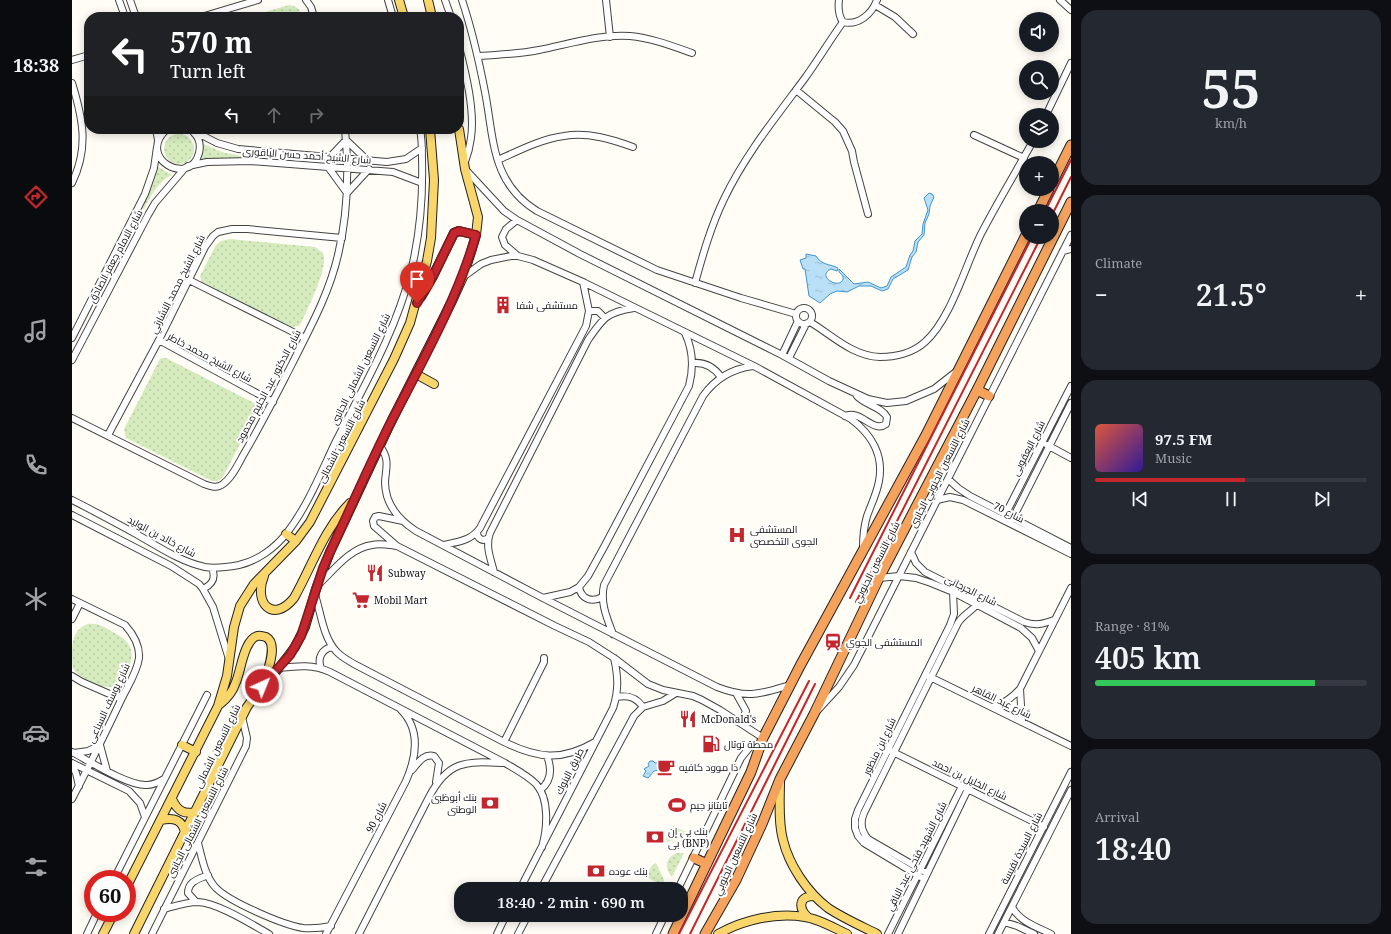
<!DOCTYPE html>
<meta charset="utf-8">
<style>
body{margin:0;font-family:"Noto Serif",Cairo,serif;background:#242831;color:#f1f3f6;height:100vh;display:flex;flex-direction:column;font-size:15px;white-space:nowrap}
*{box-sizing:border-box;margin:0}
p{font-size:13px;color:#9ea1a6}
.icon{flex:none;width:22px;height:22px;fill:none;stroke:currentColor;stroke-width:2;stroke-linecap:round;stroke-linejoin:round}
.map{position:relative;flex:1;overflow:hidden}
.drawer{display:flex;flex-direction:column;gap:10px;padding:10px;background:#0d0f14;width:320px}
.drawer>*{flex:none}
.top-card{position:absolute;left:12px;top:12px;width:380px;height:122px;border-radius:16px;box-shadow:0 2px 10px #0003;background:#202124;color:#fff;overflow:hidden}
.controls{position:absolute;left:947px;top:12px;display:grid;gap:8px}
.controls a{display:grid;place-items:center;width:40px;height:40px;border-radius:50%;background:#171b24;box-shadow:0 2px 10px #0003;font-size:20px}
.speed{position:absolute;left:12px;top:870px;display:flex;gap:8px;font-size:20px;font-weight:700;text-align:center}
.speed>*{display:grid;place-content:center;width:52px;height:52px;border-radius:50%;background:#171b24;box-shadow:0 2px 10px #0003;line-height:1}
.speed .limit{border:6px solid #d22;background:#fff;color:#111}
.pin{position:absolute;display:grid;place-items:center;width:34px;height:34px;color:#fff;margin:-41px -17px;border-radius:50% 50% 50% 0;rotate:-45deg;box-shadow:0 0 4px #0007}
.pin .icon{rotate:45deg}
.me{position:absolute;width:44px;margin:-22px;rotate:44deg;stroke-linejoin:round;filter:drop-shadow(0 0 3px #0008)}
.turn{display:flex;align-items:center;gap:14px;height:84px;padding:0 20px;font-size:18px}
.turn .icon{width:52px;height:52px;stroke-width:2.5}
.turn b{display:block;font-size:28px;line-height:34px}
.lanes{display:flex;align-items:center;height:38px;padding:0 20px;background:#0003;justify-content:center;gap:20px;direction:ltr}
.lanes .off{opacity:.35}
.big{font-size:30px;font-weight:600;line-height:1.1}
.drawer .widget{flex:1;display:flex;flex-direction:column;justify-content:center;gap:6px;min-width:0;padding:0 14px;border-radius:16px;background:#242831}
.drawer .dial{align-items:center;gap:0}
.dial b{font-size:52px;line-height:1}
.song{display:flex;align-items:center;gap:12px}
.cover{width:48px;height:48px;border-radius:6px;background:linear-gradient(135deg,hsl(10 70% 55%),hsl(250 70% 35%))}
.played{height:4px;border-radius:2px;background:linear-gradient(90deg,#c4262e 55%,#363941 55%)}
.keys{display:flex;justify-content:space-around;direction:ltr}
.heat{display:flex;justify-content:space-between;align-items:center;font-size:22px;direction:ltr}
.charge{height:6px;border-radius:3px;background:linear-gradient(90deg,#34c759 81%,#363941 0)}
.trip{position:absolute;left:382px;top:882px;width:234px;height:40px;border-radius:16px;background:#171b24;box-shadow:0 2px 10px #0003;font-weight:600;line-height:40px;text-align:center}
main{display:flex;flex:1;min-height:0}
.tab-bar{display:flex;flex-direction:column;width:72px;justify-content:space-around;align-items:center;background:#090b0e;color:#9ea1a6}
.tab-bar .icon{width:28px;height:28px}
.tab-bar .selected{color:#c4262e}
.tab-bar b{font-size:18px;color:#f1f3f6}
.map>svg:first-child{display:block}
</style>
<main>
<nav class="tab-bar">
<b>18:38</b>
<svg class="icon selected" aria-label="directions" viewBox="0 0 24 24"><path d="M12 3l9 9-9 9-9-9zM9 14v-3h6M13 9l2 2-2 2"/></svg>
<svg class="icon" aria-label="music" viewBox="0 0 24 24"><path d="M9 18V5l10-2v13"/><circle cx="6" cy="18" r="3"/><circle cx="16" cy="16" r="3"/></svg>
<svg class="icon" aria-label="phone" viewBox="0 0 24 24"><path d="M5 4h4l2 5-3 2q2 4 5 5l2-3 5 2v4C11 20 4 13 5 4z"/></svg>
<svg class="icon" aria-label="climate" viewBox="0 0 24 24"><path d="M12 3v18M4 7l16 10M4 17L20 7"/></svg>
<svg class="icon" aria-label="car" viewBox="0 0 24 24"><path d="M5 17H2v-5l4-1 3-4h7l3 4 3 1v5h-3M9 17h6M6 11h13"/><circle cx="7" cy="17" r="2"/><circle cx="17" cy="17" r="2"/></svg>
<svg class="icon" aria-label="filters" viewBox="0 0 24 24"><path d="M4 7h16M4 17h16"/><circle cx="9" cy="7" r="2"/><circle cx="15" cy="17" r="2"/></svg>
</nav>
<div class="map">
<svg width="999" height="934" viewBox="0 0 999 934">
<defs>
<pattern id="park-dots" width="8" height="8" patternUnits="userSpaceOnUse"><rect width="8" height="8" fill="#d5ebbd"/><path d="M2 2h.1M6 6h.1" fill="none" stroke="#b6c8a1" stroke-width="1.8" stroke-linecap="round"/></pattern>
<pattern id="water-ripples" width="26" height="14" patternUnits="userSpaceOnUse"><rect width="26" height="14" fill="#b9e0f7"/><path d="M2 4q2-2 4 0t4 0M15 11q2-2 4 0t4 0" fill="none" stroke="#9ebfd3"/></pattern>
</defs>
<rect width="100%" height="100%" fill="#fffdf5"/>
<path fill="url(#park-dots)" d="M217,5C225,6 228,9 230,17H176Z
M92 149a15 15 0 1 1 30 0a15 15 0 1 1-30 0Z
M131,144L153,153L176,157V160L153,158L128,161L131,148Z
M86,167L100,175C86,181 79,196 72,209L69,208Z
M158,239L243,247L251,253C257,267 236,308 229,323L227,326L219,327L130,283L128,276L144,245L149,241Z
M90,358H94L184,404L186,407L183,415L151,477L146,481H140L54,438L52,429L88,359Z
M16,624C25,623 31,626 39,631C57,640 65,649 56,669C54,673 53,677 51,680C48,683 45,686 41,687C30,689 6,678 1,668C0,665 0,660 0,656C0,642 1,629 16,624Z
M601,826L617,833L615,837L612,839L606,838L595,842L594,839Z
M605,853H612L600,877C592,869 593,857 605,853Z
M584,863L592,880V883L590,885L574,877L580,865Z"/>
<path fill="url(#water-ripples)" stroke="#3f96cf" d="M857,193L860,194L862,197L858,206L857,214L853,223L852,235L846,242L844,252L840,257L836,270L821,279L816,289L810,291L799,286H787L775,292L765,291L758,294L748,303L737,296L733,269H731L728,260L734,258V254L744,256C749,265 758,264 766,268L765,271L759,269C743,277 769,290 771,279C772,276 769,274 767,272V269L782,284L796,282L809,288L815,286L819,277L834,267L838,255L841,251L843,241L850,234L851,224L856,210L852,198Z
M578,761H581L583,763L587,762L591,769L582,771L576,778L571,776L574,771L572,769L577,766L576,764Z"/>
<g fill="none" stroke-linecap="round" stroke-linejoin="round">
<g stroke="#444" stroke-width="8">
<path id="minor" d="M47,0L53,17
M58,0L64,17
M234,0L239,7L242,17
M316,0L321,17
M373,0L379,17
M390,0C400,30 407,61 413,92C422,138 419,183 465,211L585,270L669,298L724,314
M534,0L538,37
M767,0C766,8 766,15 771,22C786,26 800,14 805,0
M988,0L999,10
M803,5L823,17L841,34
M129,17L186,0
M387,47C394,74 403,111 399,138C398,146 396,154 393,162
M406,56C426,55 447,54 467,50C497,44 527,34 558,36C579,38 600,46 620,53
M0,60L17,55
M0,83C11,119 17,148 0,183
M724,90L763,122L771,131L780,151L782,162L796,214
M974,115L999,63
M84,129L86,140
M95,129C63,158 118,188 127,153C129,145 127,138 122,133
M120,130L145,143L166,149L315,162L334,159L350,148
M902,135L952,158
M258,157L274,140L295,160
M426,160C446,151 469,139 492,136C516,132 539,139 561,147
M116,166L135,162L178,161L321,172L350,183
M256,167L275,193L297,169
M394,170L432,211L445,220L508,254L710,355L757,381L796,399L815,403L834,401L862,389L885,371
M445,220L434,229L430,237L433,245L446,256
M991,251L999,249
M391,277L409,264L419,260L439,256H446L461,260L511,282L682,366L779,419C799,434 812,455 807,481C805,493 799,505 795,516C792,526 791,537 791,547
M117,280L233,338
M623,283C631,254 639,226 652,199C673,155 704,117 733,78C746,60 758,40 771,22
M724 316a8 8 0 1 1 16 0a8 8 0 1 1-16 0Z
M517,311H526L533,318
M738,322C760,335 780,356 808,357C823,357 841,353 853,342C879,319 893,266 909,234C925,203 944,172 961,141
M0,338L73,194L82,168L85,147
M87,340L201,402
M710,355L726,321
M717,358L734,324
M0,360L76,215L83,203L113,168
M621,363C633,362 642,367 649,377
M773,416C789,409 801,434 814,424L815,417C810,407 793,405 785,396
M0,418L132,484C138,486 145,489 151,484C161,477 167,462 173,452C190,423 205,393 220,364C238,328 257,294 266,255C276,214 277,171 273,129
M36,435L87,340L133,247L141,236L146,232L160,229H175L270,238
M975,445L999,458
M308,446C318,460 314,467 313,482C313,504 327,520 344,531L471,598L645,687C676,699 688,694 718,685
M876,479L886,488L898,496L999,548
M0,500C22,511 44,523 66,535C87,547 109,562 133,567C144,569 156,567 167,565C185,561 203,548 214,534C236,506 249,472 264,441C292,386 324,331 339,271C348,235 351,196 350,159C350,149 350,139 348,129
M865,500L878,497L891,500L999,554
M0,515L99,566L127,584L131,589L141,607L157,659
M931,519L999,386
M939,522L999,403
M405,532C405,539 411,542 416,538
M371,545C385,542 399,541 408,528L514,326L517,311L511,282
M325,546L302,526L301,521L303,517L307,516L331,521
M839,552L844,563L853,572L952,622C964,626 971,624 982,620
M422,572C419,559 413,547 418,533L516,340C531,318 535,312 562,308
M807,578L827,576L844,578L859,583L881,592L949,628L960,638L967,651
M247,584C262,570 278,548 300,545C308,543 317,545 325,546L483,626L517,642L542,658L576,684L591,690L621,696L630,700L648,710L691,738
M507,587C509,599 520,603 530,597
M131,589C141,584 144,578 140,568
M243,595C249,613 251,637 264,651C269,657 276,660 282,664L432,742C465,758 489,762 523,742
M471,598L498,592L507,587L516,576L532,547L617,386C622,367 621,350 613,333
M0,599L53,625C62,635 68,645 67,658C65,673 55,687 49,700C33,734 17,766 0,799
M0,619L8,603
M541,634C535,618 528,603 532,585L631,396C643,379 659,369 681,366
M207,668C225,666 241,664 258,672L433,763C443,769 455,775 464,784C478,799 475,830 470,847
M249,668C245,658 250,649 260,647
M0,676L10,682L49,699
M856,676L999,746
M948,689L950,722
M664,693L674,711L671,718L664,721
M545,697C556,695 564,697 571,707
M920,707C932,704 940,698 948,689L999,588
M745,711L767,687L782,665L999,235
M432,742L472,662V658
M819,751L972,827
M0,752C17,761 56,786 75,785C81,785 87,782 92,779
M2,753L16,751L28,745L35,771
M0,763L57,791L68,803L73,817
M0,765L4,773L7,786
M340,770C346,763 352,753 362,756L367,763L364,782
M468,790C480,781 480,769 475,756
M126,843C130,858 133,877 144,888C158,902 211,925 231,928C240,929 249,928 259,926
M855,873L796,839C789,831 788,822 792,813L886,623C892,613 903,610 908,600
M42,879L135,695
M852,879L792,843L786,836L783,828V819L786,810L878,625L882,614L881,592
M448,889L541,708C547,690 546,676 542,658
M469,889L562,716L571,707L591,701L604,693
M606,889L669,758L678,747L690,742
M124,902L116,893C116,881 127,879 136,875
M940,907C948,922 965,927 979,934
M92,909C103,906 115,902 126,902C146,903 179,924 197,934
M932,922L945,926L962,934
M15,934L25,913
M80,934L174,746L175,738L170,717
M254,934L334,781C344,758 349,730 329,710
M287,934L357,797C376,761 393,761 430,763
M425,934L434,915
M446,934L456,915
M584,934L593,915
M816,934L890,786
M826,934L896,789
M917,934L999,772
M926,934L999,790"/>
</g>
<g stroke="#222" stroke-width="10">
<path id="major" d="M327,0L332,17
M356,0L360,17
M349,297L361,276L382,233L387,231L404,235
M344,374L362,384
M214,534L224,541
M192,576C181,603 201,624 222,598C240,566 252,529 278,503
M148,704C156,698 161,691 164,682C169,670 172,640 185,636C188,635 191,636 194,637C207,644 195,672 192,683
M110,745L124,752
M708,781C708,800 706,821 711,840C717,865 735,892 756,908C771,918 789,926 805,934
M100,799C105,810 111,815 124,812
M89,820C102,817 111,820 113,833
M55,886L146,706L155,676L162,627L168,606L182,584L224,541L238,522L322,359L338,323L355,261L359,238L362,180L358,129
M737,918C726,909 726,896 742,896
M31,934L42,913
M62,934L175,707L190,686L207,668L223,647L233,627L244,589L258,552L319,422L380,301L391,277L399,252L404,235L406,217L393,169L387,129
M646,934C671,920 704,912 733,917C747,919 762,928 775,934"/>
</g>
<g stroke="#222" stroke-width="11">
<path id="highway" d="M980,183L999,145
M966,211L977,189
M905,390L917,396
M622,858L635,864
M601,934L679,772L691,738L728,666L854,435L954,235
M633,934L664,880L690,824L708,779L742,714L807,578L905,390L999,202"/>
</g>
<use href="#minor" stroke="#fff" stroke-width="6"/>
<use href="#major" stroke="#f9d66b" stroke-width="8"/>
<use href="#highway" stroke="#f5a25d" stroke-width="9"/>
<path stroke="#c4262e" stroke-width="2" d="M973,211L999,160
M980,215L999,177
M778,598L960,237
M784,602L969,237
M607,934L737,681
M618,934L743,684"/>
</g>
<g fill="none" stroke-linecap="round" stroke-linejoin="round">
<g stroke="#7f191e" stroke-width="10">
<path id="route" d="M190,686L218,655L229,636L251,568L258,552C279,508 298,463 320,420C351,360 385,300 404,235L387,231L382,233L361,276L345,303"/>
</g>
<use href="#route" stroke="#c4262e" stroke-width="7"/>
</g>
<defs>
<g id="building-bare" transform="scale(1.38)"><path d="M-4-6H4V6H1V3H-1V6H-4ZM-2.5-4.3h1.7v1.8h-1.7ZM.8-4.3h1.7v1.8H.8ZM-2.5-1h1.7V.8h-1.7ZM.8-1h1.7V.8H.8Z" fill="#c4262e" stroke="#fff" stroke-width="2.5" paint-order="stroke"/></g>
<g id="hospital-bare" transform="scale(1.38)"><path d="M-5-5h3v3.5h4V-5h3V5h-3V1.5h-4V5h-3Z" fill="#c4262e" stroke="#fff" stroke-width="2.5" paint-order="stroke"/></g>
<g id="restaurant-bare" transform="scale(1.38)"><path d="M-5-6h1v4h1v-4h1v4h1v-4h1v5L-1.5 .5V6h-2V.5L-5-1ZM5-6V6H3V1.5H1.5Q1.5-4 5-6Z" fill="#c4262e" stroke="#fff" stroke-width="2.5" paint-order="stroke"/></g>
<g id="supermarket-bare" transform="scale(1.38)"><path d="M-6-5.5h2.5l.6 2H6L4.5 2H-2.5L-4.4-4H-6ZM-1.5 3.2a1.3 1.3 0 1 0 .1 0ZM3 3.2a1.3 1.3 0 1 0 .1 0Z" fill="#c4262e" stroke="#fff" stroke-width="2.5" paint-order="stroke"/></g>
<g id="station-bare" transform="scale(1.38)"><path d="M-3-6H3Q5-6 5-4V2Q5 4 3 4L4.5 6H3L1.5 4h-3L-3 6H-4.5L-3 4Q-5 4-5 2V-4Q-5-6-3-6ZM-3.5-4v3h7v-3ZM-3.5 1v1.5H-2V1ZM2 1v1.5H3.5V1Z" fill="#c4262e" stroke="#fff" stroke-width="2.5" paint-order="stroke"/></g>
<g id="fuel-bare" transform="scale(1.38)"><path d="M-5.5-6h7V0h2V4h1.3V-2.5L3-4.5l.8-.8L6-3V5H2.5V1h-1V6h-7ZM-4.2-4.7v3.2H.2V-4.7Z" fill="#c4262e" stroke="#fff" stroke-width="2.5" paint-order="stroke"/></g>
<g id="cafe-bare" transform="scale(1.38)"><path d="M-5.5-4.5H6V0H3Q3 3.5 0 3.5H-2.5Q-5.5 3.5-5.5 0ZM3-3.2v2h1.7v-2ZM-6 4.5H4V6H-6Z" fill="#c4262e" stroke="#fff" stroke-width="2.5" paint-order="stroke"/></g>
<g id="bank-bare" transform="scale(1.38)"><path d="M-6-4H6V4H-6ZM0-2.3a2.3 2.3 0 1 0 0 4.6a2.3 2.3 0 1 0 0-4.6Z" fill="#c4262e" stroke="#fff" stroke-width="2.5" paint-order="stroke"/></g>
<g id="stadium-bare" transform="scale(1.38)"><path d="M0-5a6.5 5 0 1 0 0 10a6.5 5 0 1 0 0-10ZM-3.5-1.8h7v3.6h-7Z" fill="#c4262e" stroke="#fff" stroke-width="2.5" paint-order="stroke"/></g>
</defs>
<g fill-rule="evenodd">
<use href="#building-bare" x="431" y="305"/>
<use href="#hospital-bare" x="665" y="535"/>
<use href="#restaurant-bare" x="303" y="573"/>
<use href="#supermarket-bare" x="289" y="600"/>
<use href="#station-bare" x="761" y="642"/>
<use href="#restaurant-bare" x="616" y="719"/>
<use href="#fuel-bare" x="639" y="744"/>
<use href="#cafe-bare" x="594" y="767"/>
<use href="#bank-bare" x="418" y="803"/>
<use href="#stadium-bare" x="605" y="805"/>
<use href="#bank-bare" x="583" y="837"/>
<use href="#bank-bare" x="524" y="871"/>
</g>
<g text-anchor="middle" stroke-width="4" stroke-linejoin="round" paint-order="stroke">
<g font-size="10" fill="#111" stroke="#fff">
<text transform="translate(235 155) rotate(4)" y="4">شارع الشيخ أحمد حسن الباقورى</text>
<text transform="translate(43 256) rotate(-62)" y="4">شارع الامام جعفر الصادق</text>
<text transform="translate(105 284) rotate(-63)" y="4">شارع الشيخ محمد النشارتي</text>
<text transform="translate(138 357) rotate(28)" y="4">شارع الشيخ محمد خاطر</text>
<text transform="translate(288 369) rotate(-64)" y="4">شارع التسعين الشمالى الجانبى</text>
<text transform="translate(196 386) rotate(-62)" y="4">شارع الدكتور عبد الحليم محمود</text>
<text transform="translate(269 441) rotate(-63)" y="4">شارع التسعين الشمالى</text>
<text transform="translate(956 448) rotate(-63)" y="4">شارع اليعقوبى</text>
<text transform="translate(867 473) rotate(-63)" y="4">شارع التسعين الجنوبي الجانبى</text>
<text transform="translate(937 512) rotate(27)" y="4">شارع 70</text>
<text transform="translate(90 536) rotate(28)" y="4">شارع خالد بن الوليد</text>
<text transform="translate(804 562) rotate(-63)" y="4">شارع التسعين الجنوبي</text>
<text transform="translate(899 590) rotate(26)" y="4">شارع الجرجانى</text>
<text transform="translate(930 701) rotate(26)" y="4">شارع عبد القاهر</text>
<text transform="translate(36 703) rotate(-65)" y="4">شارع يوسف السباعى</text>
<text transform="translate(145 746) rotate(-64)" y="4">شارع التسعين الشمالى</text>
<text transform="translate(807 746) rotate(-64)" y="4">شارع ابن منظور</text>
<text transform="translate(497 771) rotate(-63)" y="4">طريق البنوك</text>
<text transform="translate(898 779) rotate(26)" y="4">شارع الخليل بن احمد</text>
<text transform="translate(304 817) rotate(-63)" y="4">شارع 90</text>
<text transform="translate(125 822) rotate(-63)" y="4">شارع التسعين الشمالى الجانبى</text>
<text transform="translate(949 848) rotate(-63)" y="4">شارع السيدة نفيسة</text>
<text transform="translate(663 854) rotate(-65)" y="4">شارع التسعين الجنوبي</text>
<text transform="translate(844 856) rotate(-63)" y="4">شارع الشهيد فتحي عبد الباقي</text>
</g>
<g font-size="10" fill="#111" stroke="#fff" text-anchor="start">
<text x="444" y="309">مستشفى شفا</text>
<text x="678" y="533">المستشفى<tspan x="678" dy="12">الجوى التخصصى</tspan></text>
<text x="316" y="577">Subway</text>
<text x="302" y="604">Mobil Mart</text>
<text x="774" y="646">المستشفى الجوي</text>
<text x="629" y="723">McDonald's</text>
<text x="652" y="748">محطة توتال</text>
<text x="607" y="771">ذا موود كافيه</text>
<text x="405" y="801" text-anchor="end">بنك أبوظبى<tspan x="405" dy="12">الوطنى</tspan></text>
<text x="618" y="809">تايتانز جيم</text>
<text x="596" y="835">بنك بى إن<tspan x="596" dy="12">بى (BNP)</tspan></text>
<text x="537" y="875">بنك عوده</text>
</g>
</g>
</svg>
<div class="controls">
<a><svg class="icon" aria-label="sound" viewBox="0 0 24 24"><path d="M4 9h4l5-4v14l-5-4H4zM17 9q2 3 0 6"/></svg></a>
<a><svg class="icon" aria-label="search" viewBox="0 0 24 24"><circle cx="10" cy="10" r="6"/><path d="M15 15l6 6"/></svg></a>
<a><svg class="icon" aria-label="layers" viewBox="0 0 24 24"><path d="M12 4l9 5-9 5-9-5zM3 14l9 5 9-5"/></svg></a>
<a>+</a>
<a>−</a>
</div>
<div class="speed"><div class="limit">60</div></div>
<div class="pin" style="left:345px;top:303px;background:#d93025"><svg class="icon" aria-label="arrive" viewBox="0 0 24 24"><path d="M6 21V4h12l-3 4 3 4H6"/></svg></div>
<svg class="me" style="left:190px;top:686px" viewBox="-20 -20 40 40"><circle r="17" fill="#c4262e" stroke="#fff" stroke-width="3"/><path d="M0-11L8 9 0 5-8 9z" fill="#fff"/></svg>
<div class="trip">18:40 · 2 min · 690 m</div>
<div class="top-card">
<div class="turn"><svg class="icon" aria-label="left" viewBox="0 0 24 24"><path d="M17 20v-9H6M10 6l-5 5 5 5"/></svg><div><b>570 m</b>Turn left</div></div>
<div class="lanes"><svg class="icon" aria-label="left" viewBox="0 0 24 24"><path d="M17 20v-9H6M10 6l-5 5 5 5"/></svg><svg class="icon off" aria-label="ahead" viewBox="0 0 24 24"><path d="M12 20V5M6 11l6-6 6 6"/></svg><svg class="icon off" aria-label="right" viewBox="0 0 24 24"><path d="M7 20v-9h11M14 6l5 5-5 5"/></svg></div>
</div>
</div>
<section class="drawer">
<div class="widget dial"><b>55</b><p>km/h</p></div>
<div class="widget"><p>Climate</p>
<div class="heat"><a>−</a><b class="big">21.5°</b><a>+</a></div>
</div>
<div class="widget">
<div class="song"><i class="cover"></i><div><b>97.5 FM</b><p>Music</p></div></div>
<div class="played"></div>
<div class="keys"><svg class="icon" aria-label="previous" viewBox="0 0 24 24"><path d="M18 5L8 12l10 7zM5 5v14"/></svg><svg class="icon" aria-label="pause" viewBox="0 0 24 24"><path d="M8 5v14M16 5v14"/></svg><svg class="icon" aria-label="next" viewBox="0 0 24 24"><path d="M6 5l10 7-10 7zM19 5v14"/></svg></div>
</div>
<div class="widget"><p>Range · 81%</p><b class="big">405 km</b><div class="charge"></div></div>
<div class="widget"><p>Arrival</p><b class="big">18:40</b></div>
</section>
</main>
